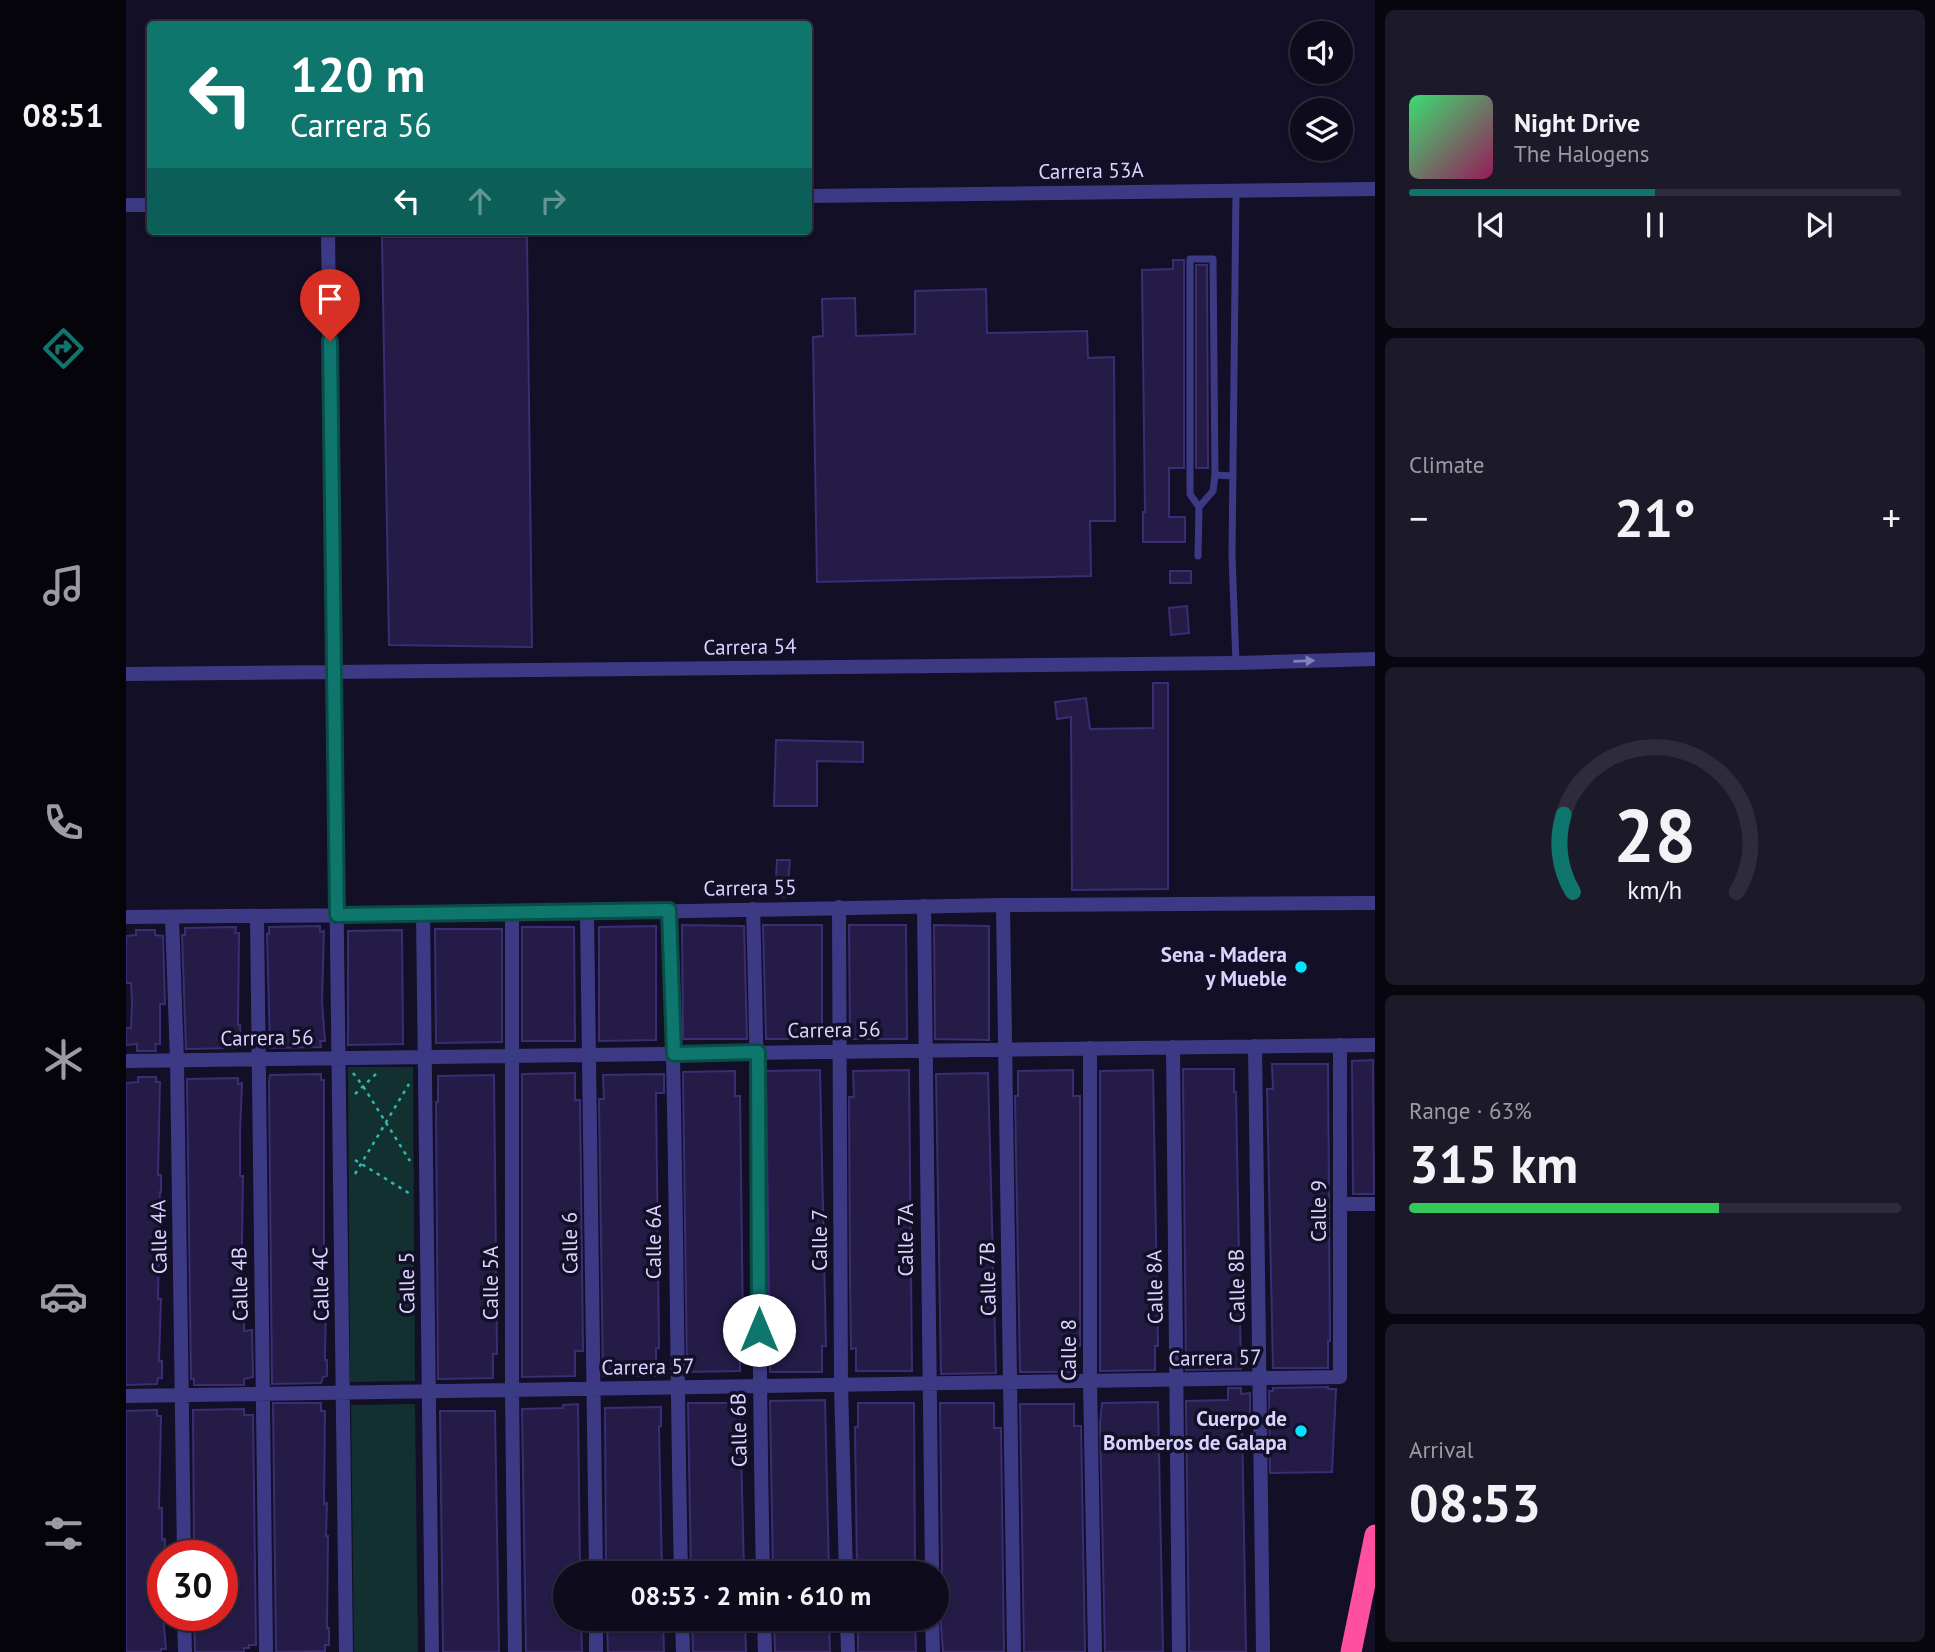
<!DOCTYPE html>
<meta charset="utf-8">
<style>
body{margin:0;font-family:"PT Sans",sans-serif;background:#1c1929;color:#f1f3f6;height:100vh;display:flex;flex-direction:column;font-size:26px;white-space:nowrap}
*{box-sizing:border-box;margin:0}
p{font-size:23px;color:#9b9ba3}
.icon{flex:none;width:38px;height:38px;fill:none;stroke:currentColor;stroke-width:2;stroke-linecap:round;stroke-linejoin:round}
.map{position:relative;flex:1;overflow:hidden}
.drawer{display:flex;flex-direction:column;gap:10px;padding:10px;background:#08060f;width:560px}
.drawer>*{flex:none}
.banner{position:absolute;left:21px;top:21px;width:665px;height:214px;border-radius:7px;box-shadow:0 2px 5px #0004,0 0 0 2px #2e2b3b;background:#0f766e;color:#fff;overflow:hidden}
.fabs{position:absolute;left:1164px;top:21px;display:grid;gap:14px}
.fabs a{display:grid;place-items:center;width:63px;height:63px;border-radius:50%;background:#0e0b1c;box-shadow:0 2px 5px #0004,0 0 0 2px #2e2b3b;font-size:35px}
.speed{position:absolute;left:21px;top:1540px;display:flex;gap:14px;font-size:35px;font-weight:700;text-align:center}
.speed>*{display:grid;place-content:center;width:91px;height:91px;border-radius:50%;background:#0e0b1c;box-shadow:0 2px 5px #0004,0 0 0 2px #2e2b3b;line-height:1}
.speed .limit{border:10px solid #d22;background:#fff;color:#111}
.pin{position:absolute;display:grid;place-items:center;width:60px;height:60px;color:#fff;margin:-72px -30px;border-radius:50% 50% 50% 0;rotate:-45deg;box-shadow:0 0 7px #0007}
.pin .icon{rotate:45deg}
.me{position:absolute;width:77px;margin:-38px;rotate:0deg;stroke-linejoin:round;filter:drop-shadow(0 0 5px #0008)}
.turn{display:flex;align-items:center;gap:24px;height:147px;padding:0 28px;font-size:32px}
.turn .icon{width:91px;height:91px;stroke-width:2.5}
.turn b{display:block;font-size:49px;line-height:60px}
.lanes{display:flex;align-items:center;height:66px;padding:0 28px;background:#0003;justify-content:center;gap:35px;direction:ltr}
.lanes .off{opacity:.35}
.big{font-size:52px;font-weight:700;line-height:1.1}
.drawer .tile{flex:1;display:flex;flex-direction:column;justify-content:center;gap:10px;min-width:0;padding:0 24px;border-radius:10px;background:#1c1929}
.drawer .dial{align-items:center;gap:0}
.dial svg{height:182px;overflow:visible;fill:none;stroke:#2e2b3b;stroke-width:7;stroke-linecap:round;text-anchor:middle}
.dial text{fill:#f1f3f6;stroke:none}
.song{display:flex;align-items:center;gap:21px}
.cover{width:84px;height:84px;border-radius:10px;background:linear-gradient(135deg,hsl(140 70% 55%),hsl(330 70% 35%))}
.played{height:7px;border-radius:4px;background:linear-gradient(90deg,#0f766e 50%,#2e2b3b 50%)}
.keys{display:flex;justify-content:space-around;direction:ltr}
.heat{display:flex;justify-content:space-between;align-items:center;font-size:38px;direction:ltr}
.charge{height:10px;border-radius:5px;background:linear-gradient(90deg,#34c759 63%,#2e2b3b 0)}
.trip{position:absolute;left:427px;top:1561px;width:396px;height:70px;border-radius:35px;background:#0e0b1c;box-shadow:0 2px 5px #0004,0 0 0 2px #2e2b3b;font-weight:700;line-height:70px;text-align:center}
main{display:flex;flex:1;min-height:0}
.dock{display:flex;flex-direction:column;width:126px;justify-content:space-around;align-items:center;background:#06040b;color:#9b9ba3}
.dock .icon{width:49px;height:49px}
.dock .current{color:#0f766e}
.dock b{font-size:32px;color:#f1f3f6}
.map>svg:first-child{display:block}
</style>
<main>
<nav class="dock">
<b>08:51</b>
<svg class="icon current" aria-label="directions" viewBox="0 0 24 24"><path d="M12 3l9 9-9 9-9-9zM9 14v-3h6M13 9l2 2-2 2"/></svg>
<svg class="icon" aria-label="music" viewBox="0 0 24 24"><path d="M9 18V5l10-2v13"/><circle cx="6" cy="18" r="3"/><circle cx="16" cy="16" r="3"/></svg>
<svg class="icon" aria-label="phone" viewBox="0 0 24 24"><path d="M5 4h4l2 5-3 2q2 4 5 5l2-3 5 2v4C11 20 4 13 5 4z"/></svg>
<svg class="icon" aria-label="climate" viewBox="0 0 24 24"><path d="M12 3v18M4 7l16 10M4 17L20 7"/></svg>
<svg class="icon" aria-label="car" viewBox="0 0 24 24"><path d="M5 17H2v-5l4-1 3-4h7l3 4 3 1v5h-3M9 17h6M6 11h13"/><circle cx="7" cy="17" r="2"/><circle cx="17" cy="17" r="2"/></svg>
<svg class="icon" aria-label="filters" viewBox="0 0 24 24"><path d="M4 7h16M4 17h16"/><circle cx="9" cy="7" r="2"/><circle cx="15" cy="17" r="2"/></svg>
</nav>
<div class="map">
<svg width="1249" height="1652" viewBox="0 0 1249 1652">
<rect width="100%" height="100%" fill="#130f26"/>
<path fill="#12302f" d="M222,1067H287L289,1381L224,1382Z
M289,1404L292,1652H228L225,1405Z"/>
<path fill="#241b47" stroke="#3b2d73" stroke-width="2" d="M256,237H401L406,647L263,645Z
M1047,260H1058V468H1043V517H1059V542H1017V512H1019L1016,270L1047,269Z
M1070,265H1081L1082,468H1070Z
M860,289L861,333L961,331L962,358L988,357L989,521H964L965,576L691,582L687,337L697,336L696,299L729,298L730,336L789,334V291Z
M1044,571H1065V583H1044Z
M1061,606L1063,633L1045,635L1043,608Z
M1027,683H1042V889L946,890L945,717L931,719L929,702L960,698L964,729L1027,728Z
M650,740L737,742V762L691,761V806H648Z
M651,860H664L661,897L649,896Z
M556,925L618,926L621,1039H557Z
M637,925H696V1039H640Z
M723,925H780L781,1039H724Z
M808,925L863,926V1040L809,1039Z
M194,926V932L198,931L196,1002L199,1041H194L195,1047L144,1048L141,934H143V927Z
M530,926V1040L473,1041V927Z
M110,927L109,933H113L112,1025H114L115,1042H110V1048L60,1049L56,935H59V928Z
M396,927H448L449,1041H396Z
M309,929H376V1042L310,1043Z
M10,930H29V935L37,936L39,1004H34V1044H29L30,1051H11V1044L0,1045V1028H5L6,1001L5,983H0V936L10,935Z
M276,930L277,1044L222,1045V931Z
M1247,1060L1248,1194H1227L1226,1061Z
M1146,1064H1202L1204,1341H1202V1368H1147L1141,1089H1147Z
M1057,1069H1108V1092H1110L1115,1369L1060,1370Z
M694,1070L700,1346H696V1372H644L640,1071Z
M783,1070L786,1371H730V1348L725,1349L724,1279L723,1097H728L727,1071Z
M947,1070V1096H954V1346H949V1372H894L889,1096H892V1071Z
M1027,1070L1032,1346H1029V1370L974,1371V1071Z
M609,1071V1096H614L617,1332V1346H614V1371L561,1372L557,1072Z
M449,1073V1100H454L457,1351H449V1376L396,1377V1074Z
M862,1073L870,1373L815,1374L810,1074Z
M195,1074V1080H198V1297H200L199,1360H201V1376L197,1377L195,1383L146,1384L143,1082L144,1075Z
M538,1074V1093H530L533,1348L530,1349V1376H477L473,1099H478L477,1075Z
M368,1075L371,1354H367V1378L312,1379L310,1102H312V1076Z
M12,1077H30V1082H34L32,1175H35V1192H34L32,1299H35L33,1361H36V1378H32L31,1384L0,1385V1083L12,1082Z
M112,1078V1084L116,1083L114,1130V1176H117L115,1300H118V1331L126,1330L127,1377L118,1379V1385H68V1379H65L61,1079Z
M1202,1387V1389H1210L1206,1472L1144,1473L1143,1391H1147V1388Z
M1102,1388H1115V1394L1124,1393V1418L1116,1419L1120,1652H1063L1060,1401L1102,1400Z
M699,1400L703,1573H647L644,1401Z
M1032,1402L1037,1652H979L974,1424L976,1403Z
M147,1403H195V1411H199L198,1504L201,1503L200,1536H202L201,1628H203V1645H199V1651L150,1652Z
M562,1403H614L618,1573H565Z
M732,1403H788L789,1573H731L729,1427H732Z
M814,1403H868V1428H875L878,1652H817L813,1598L812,1580L816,1573Z
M452,1404L454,1573H439V1619H455L456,1652H400L396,1409L437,1408V1405Z
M894,1404H948V1426H955L959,1652H898Z
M535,1407V1426H533L536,1573H480L479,1408Z
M118,1409V1415H127L130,1645H123V1648H118V1652H69L68,1615H96V1556H68L67,1410Z
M31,1410V1416H35L33,1508H36V1540L39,1539L37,1615L40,1649H35V1652H0V1411Z
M314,1411H369L373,1652H317Z
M481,1619H537L538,1652H482Z
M566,1619H619L620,1652H567Z
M648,1619H703L704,1652H649Z
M732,1619H789L790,1652H732Z"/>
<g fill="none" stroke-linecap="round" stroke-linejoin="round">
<path stroke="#2fb8b0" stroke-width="2.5" stroke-dasharray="3.5 5" stroke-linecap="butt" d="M227,1073L237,1086L284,1161
M229,1094L252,1072
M229,1160L286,1195
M229,1174L283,1084"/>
<path stroke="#3d3a85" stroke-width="7" d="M1110,191L1106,556L1110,663
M1073,507L1087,491L1089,475
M1072,556L1073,507L1064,494V259H1087L1089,475L1107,476"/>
<path stroke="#3d3a85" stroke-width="14" d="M682,196L1249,189
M0,205H24
M202,231L220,1652
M0,674L1110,663L1249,659
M877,905L888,1652
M798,906L806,1573
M713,907L715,1385L720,1573
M627,909C634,1130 632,1352 637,1573
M543,910C551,1131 550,1352 555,1573
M386,913V1390L389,1652
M461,913L470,1573
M297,914L306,1652
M131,916L140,1652
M0,917L461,913L877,905L1249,903
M46,917L51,1060L58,1556
M1129,1046L1137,1652
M1047,1047L1053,1652
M964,1048V1381L969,1652
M0,1061L1249,1045
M1214,1204H1249
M0,1396L1214,1377V1045
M58,1615L59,1652
M470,1619V1652
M556,1619L557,1652
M638,1619L639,1652
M721,1619L722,1652
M806,1619L807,1652"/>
<path stroke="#ff4fa3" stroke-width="21" d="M1225,1652L1249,1535"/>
</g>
<defs><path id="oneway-solid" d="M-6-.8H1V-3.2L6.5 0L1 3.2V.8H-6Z" transform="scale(1.75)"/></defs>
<use fill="#837fbc" href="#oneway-solid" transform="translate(1178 661) rotate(-2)"/>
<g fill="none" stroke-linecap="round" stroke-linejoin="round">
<g stroke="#0a4d48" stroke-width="18">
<path id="route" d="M204,341L211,915L543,910L548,1054L632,1052L633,1330"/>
</g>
<use href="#route" stroke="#0f766e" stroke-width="12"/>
</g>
<g fill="#00e5ff" stroke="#130f26" stroke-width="2.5">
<circle cx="1175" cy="967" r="7"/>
<circle cx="1175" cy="1431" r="7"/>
</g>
<g text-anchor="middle" stroke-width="7" stroke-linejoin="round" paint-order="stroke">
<g font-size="21" fill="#d9d4ff" stroke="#130f26">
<text transform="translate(965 171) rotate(-1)" y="7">Carrera 53A</text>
<text transform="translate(624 647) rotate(-1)" y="7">Carrera 54</text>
<text transform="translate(624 888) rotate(-1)" y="7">Carrera 55</text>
<text transform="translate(708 1030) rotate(-1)" y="7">Carrera 56</text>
<text transform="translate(141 1038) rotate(-1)" y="7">Carrera 56</text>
<text transform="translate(1193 1211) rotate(-90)" y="7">Calle 9</text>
<text transform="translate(33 1237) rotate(-91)" y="7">Calle 4A</text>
<text transform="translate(694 1240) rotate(-90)" y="7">Calle 7</text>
<text transform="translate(780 1240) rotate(-90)" y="7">Calle 7A</text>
<text transform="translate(528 1242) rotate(-90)" y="7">Calle 6A</text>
<text transform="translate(444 1243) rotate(-91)" y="7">Calle 6</text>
<text transform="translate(862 1279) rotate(-91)" y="7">Calle 7B</text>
<text transform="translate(281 1283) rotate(-91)" y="7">Calle 5</text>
<text transform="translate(365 1283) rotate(-90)" y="7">Calle 5A</text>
<text transform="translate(114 1284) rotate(-91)" y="7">Calle 4B</text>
<text transform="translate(195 1284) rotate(-91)" y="7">Calle 4C</text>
<text transform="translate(1111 1286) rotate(-91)" y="7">Calle 8B</text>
<text transform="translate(1029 1287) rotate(-91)" y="7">Calle 8A</text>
<text transform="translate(943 1350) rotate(-90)" y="7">Calle 8</text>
<text transform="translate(1089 1358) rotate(-1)" y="7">Carrera 57</text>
<text transform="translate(522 1367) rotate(-1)" y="7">Carrera 57</text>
<text transform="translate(613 1430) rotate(-91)" y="7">Calle 6B</text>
</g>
<g font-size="21" font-weight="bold" fill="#d9d4ff" stroke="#130f26" text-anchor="end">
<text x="1161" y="962">Sena - Madera<tspan x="1161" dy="24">y Mueble</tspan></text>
<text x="1161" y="1426">Cuerpo de<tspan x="1161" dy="24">Bomberos de Galapa</tspan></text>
</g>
</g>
</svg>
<div class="fabs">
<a><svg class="icon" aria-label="sound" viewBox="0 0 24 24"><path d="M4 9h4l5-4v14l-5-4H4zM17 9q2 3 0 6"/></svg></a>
<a><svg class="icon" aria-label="layers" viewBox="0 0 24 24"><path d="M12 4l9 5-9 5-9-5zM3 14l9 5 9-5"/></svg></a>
</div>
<div class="speed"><div class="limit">30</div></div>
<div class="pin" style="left:204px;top:341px;background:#d93025"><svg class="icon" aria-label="arrive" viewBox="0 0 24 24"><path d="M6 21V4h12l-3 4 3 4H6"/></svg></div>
<svg class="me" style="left:633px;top:1330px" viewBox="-20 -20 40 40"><circle r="19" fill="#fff"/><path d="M0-13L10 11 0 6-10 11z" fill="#0f766e"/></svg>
<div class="trip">08:53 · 2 min · 610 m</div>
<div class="banner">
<div class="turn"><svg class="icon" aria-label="left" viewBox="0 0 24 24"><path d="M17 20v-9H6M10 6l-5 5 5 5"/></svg><div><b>120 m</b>Carrera 56</div></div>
<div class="lanes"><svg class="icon" aria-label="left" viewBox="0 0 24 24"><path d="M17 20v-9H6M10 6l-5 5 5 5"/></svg><svg class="icon off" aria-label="ahead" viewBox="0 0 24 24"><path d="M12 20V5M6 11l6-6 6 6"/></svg><svg class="icon off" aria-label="right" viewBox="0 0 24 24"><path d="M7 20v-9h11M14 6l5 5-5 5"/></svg></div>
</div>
</div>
<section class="drawer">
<div class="tile">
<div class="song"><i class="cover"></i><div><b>Night Drive</b><p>The Halogens</p></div></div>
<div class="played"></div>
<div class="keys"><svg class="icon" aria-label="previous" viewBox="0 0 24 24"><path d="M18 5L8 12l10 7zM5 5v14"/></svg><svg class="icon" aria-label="pause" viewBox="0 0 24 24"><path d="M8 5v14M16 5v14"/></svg><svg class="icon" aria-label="next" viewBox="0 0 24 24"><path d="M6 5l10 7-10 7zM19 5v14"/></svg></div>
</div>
<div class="tile"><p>Climate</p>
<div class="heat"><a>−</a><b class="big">21°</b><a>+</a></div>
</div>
<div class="tile dial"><svg viewBox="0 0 100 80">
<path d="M14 69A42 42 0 1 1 86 69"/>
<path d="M14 69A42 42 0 0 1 10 35" stroke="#0f766e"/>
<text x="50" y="56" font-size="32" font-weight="700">28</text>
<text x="50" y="72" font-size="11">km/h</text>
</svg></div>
<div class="tile"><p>Range · 63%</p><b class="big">315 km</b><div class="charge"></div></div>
<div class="tile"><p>Arrival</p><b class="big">08:53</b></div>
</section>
</main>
